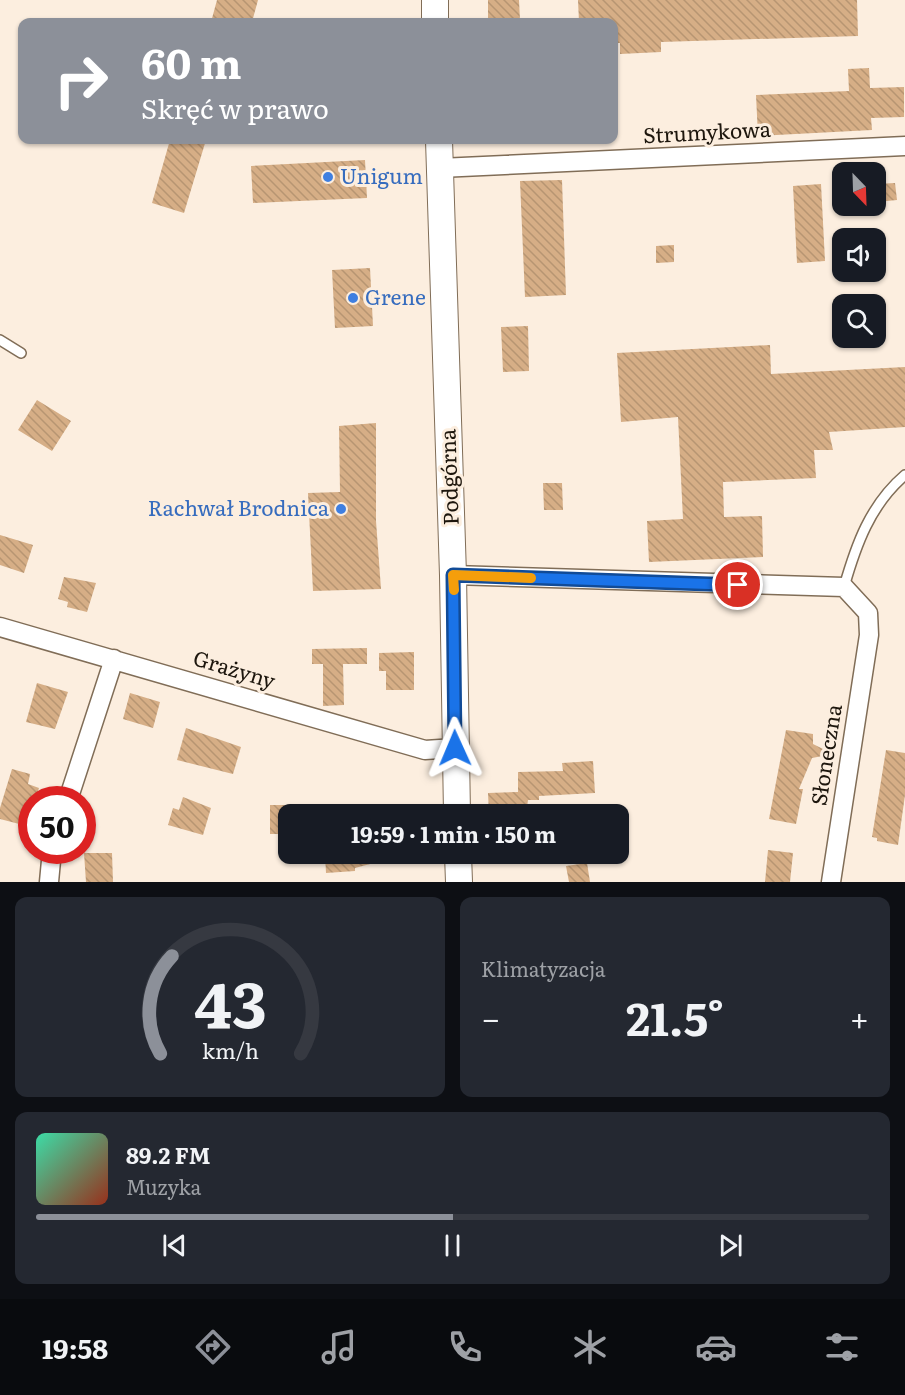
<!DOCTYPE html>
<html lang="pl">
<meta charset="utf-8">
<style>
body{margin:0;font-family:Literata,serif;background:#242831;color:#f1f3f6;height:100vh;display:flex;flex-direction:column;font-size:22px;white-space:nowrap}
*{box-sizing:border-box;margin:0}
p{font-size:20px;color:#9ea1a6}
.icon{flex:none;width:33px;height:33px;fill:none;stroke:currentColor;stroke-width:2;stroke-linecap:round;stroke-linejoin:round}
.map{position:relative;height:882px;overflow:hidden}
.panel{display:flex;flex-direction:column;gap:15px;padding:15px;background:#0d0f14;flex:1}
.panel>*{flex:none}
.guide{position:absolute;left:18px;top:18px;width:600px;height:126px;border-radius:12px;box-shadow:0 2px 4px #0004;background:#8c9099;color:#fff;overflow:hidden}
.needle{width:39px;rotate:157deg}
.buttons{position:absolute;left:832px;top:162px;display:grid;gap:12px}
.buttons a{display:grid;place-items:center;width:54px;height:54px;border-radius:12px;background:#171b24;box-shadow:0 2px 4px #0004;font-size:30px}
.speed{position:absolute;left:18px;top:786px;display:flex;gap:12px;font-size:30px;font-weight:700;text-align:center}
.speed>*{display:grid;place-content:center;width:78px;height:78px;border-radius:50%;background:#171b24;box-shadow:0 2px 4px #0004;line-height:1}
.speed .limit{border:9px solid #d22;background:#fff;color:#111}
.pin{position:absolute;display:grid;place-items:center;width:51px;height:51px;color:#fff;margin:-26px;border:3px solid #fff;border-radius:50%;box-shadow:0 2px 6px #0007}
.me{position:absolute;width:66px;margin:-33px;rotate:359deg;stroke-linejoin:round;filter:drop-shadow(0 0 4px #0008)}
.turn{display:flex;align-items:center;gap:21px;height:126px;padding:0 24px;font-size:27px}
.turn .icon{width:78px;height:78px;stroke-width:2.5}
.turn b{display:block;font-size:42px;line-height:51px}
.big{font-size:45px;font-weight:700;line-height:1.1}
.panel .tile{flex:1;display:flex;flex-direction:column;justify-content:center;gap:9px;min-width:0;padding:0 21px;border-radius:12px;background:#242831}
.panel .dial{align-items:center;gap:0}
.dial svg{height:156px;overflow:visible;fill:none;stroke:#363941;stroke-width:7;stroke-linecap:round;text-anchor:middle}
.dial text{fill:#f1f3f6;stroke:none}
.song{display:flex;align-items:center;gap:18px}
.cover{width:72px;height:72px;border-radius:9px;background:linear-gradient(135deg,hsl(160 70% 55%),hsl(10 70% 35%))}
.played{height:6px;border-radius:3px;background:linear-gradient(90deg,#8c9099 50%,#363941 50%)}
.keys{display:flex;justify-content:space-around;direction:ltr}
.heat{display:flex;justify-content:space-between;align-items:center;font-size:33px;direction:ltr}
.panel .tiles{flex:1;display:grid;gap:15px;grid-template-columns:1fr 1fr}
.tile:last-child{grid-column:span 2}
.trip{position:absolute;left:278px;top:804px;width:351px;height:60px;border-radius:12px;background:#171b24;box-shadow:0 2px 4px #0004;font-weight:700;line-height:60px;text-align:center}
.tab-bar{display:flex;height:96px;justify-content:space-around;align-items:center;background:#090b0e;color:#9ea1a6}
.tab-bar .icon{width:42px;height:42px}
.tab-bar .active{color:#8c9099}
.tab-bar b{font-size:27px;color:#f1f3f6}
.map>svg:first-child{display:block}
</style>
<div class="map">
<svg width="905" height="882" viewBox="0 0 905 882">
<defs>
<pattern id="building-back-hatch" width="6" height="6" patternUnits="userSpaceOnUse" patternTransform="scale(1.5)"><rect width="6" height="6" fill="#d6ae86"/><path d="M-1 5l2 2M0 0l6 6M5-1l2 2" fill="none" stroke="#b79572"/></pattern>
</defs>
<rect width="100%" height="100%" fill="#fceedf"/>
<path fill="url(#building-back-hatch)" d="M217,0H258L252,22H211Z
M488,0H519L520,20L488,21Z
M578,0H857L858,36L661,42V52L620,54V43H614V22H579Z
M869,68L870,88L904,87V117L871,118L872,130L758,136L756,95L849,91L848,69Z
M170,140H206L184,213L152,203Z
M365,160L367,198L253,203L251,166Z
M562,180L566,295L525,297L520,181Z
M895,183L897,200L877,202L876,184Z
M821,184L825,261L797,263L793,186Z
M674,245V262L656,263V246Z
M370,268L373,326L335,328L332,270Z
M528,326L529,371L503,372L501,327Z
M770,345L771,374L905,367V427L829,432L833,450H814L816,478L723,482L724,517L762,516L763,557L649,562L647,521L683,519L678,417L621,422L617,353Z
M37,400L71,421L52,451L18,430Z
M376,423V521L381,589L313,591L308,493L340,492L339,426Z
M543,483H562L563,510H544Z
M0,535L33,545L24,573L0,565Z
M64,577L96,583L87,612L67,607L68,602L58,599Z
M367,648V664H343L344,705L323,706V664H312V649Z
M414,652V690H386V671H379V653Z
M37,683L68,692L55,729L26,722Z
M130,693L160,702L153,728L123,719Z
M186,728L241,747L233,774L177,760Z
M786,730L813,734V744L833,754L812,758L799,789H803L796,824L769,819Z
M886,750L905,753V795L898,845L877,841V838L872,837Z
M593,761L595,793L539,796V800H528L526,814H489L488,793L518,792V772L563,771L562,763Z
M12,769L30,774L28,784L39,788L35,800H32V812L27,826L0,819V808Z
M183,797L211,808L203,835L168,825L173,808L179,810Z
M270,805H288V834H270Z
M768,850L793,853L790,882H765Z
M84,853H112L113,882H86Z
M325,854H389V859L355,868V871L326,873Z
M587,863L590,882H569L566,866Z"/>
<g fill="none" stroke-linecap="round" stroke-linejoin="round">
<g stroke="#806d57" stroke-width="12">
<path id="service" d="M0,340L21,353
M844,587C856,545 870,505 905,475"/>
</g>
<g stroke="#806d57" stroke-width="21">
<path id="minor" d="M440,168L905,146
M453,575L844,587L868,613L869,635L831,882
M0,627L425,750L455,748
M68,800L114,659
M49,882L52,850"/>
</g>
<g stroke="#806d57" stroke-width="28">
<path id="secondary" d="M435,0V22
M439,140L453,575L457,814
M458,854L459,882"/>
</g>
<use href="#service" stroke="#fff" stroke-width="9"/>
<use href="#minor" stroke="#fff" stroke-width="18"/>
<use href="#secondary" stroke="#fff" stroke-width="26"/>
</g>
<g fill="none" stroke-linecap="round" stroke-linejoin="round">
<g stroke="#114b97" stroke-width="15">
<path id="route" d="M455,748L453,575L738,585"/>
</g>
<use href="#route" stroke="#1a73e8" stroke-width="10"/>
<path stroke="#f59e0b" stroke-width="10" d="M454,590L453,575L531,578"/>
</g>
<g fill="#3f7fe0" stroke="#fceedf" stroke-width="2">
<circle cx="328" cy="177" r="6"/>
<circle cx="353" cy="298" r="6"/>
<circle cx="341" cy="509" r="6"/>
</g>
<g text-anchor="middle" stroke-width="6" stroke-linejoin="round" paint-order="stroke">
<g font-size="21" fill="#1d160d" stroke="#fceedf">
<text transform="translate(707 133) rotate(-3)" y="7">Strumykowa</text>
<text transform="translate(450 477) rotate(-92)" y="7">Podgórna</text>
<text transform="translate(234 670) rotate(17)" y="7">Grażyny</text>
<text transform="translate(827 755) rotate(-81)" y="7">Słoneczna</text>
</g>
<g font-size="21" fill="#366cbe" stroke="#fceedf" text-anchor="start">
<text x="340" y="184">Unigum</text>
<text x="365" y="305">Grene</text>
<text x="329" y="516" text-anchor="end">Rachwał Brodnica</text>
</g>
</g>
</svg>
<div class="buttons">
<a><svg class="needle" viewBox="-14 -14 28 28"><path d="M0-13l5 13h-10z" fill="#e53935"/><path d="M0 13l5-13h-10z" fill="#9ea1a6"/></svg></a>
<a><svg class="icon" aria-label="sound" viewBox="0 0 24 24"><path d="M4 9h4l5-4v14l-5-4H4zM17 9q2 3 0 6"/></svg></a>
<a><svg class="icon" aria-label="search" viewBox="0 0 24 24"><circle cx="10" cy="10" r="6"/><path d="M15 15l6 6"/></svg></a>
</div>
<div class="speed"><div class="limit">50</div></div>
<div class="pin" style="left:738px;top:585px;background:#d93025"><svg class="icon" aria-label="arrive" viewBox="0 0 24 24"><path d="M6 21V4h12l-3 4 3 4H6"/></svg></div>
<svg class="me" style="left:455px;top:748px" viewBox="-20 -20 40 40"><path d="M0-17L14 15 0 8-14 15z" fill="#1a73e8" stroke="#fff" stroke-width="4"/></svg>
<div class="trip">19:59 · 1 min · 150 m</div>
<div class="guide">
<div class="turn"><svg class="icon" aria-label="right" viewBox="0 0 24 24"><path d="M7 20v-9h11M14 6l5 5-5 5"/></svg><div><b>60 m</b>Skręć w prawo</div></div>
</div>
</div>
<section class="panel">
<div class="tiles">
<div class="tile dial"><svg viewBox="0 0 100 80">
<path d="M14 69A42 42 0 1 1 86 69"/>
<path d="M14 69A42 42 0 0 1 20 19" stroke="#8c9099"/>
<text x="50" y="56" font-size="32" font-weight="700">43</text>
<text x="50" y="72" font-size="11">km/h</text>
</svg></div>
<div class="tile"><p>Klimatyzacja</p>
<div class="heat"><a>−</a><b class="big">21.5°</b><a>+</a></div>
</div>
<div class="tile">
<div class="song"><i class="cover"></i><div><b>89.2 FM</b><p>Muzyka</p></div></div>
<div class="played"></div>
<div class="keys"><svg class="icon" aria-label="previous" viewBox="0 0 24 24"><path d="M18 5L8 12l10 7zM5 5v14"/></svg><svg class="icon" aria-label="pause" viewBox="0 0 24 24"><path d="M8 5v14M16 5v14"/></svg><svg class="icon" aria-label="next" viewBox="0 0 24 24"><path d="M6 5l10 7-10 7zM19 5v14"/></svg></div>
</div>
</div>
</section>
<nav class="tab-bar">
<b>19:58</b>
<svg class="icon active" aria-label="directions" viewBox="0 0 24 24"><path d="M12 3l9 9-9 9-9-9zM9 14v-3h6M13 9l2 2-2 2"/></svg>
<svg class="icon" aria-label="music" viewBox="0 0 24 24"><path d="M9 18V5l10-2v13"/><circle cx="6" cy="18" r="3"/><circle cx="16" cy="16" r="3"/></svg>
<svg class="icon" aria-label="phone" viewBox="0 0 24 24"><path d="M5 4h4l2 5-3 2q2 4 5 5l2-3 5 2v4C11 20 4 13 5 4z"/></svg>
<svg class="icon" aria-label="climate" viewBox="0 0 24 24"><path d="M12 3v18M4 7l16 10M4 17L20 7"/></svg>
<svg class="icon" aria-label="car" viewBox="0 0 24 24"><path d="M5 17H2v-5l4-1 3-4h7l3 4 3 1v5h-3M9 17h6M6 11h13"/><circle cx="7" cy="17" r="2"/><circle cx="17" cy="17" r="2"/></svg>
<svg class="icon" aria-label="filters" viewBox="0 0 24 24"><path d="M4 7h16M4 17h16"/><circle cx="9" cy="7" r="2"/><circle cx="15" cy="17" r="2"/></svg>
</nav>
